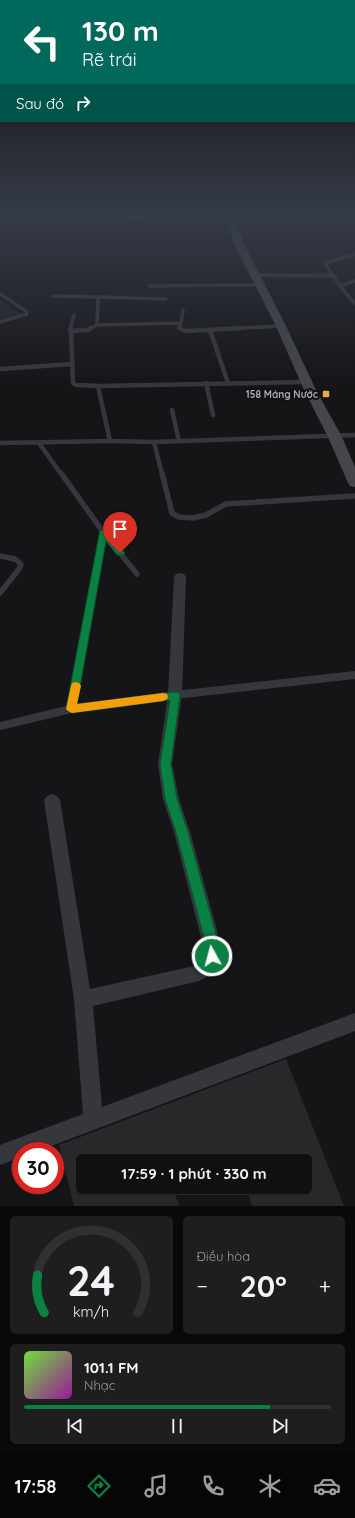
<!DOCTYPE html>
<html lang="vi">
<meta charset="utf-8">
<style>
body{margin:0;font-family:Quicksand,sans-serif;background:#1e1e1f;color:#f1f3f6;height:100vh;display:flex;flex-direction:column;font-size:15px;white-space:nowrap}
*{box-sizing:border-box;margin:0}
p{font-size:13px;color:#9c9d9f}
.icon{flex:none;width:22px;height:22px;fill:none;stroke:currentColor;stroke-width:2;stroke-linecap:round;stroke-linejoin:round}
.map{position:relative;height:1206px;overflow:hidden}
.drawer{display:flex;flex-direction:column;gap:10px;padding:10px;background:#090909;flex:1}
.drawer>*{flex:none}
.banner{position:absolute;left:0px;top:0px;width:355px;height:122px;box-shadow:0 1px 3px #0004,0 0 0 1px #303031;background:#00695c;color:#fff;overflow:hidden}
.speed{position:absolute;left:12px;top:1142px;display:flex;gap:8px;font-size:20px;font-weight:700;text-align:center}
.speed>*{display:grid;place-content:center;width:52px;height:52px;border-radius:50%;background:#101011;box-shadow:0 1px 3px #0004,0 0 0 1px #303031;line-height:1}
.speed .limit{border:6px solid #d22;background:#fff;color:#111}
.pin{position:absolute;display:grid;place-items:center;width:34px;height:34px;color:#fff;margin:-41px -17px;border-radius:50% 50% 50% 0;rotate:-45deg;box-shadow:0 0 4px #0007}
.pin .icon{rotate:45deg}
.me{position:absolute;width:44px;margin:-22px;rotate:353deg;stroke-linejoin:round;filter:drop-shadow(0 0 3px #0008)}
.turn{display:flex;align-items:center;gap:14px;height:84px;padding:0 16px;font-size:18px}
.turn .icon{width:52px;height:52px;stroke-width:2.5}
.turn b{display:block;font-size:28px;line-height:34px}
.then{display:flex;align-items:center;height:38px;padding:0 16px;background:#0003;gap:8px;font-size:15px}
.big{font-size:30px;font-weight:700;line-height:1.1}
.drawer .tile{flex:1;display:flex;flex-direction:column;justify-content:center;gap:6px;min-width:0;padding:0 14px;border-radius:6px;background:#1e1e1f}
.drawer .dial{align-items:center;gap:0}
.dial svg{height:104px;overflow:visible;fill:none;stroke:#303031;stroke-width:7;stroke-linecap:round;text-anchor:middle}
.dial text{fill:#f1f3f6;stroke:none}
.song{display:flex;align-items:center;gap:12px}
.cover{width:48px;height:48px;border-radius:6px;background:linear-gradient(135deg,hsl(100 70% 55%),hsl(300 70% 35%))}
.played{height:4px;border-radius:2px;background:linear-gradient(90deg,#0b8043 80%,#303031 80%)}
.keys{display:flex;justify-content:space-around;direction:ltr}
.heat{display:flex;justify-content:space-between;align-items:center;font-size:22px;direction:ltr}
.drawer .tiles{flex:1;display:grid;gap:10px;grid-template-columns:1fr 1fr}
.tile:last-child{grid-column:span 2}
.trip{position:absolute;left:76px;top:1154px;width:236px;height:40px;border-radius:6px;background:#101011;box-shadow:0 1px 3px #0004,0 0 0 1px #303031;font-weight:700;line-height:40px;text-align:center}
.tab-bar{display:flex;height:64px;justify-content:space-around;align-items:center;background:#060607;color:#9c9d9f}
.tab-bar .icon{width:28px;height:28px}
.tab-bar .on{color:#0b8043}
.tab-bar b{font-size:18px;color:#f1f3f6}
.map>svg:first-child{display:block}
</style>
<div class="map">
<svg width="355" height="1206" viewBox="0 0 355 1206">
<rect width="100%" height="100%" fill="#151517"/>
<path fill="#212124" d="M0,299L21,314L0,320Z"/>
<path fill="#28282b" d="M286,1059L344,1206H252L246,1187H305V1161H83V1187H173L179,1206H74L59,1145Z"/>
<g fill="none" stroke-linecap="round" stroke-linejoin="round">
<path stroke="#36373c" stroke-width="3.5" d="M95,216L130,218L229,216
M355,254L325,263L340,286L355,304
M255,275L334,276
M150,286L259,285
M340,286L355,281
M0,294L26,311L27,314L0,322
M53,296L98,297L97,325L89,329
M98,297L166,299
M181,323L183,310
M97,325L181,323L179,328L182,329
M70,329L74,315
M222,329L281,326"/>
<path stroke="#36373c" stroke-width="4.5" d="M71,328L73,383L76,385L98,386
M179,328L186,331L241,328
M210,330L228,383
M70,331L87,330L91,328
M0,369L72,364
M206,383L213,415
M172,410L179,441
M110,441L98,386L306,382
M154,442L162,474
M0,443L110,441L154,442L355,435
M39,443L61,474"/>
<path stroke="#36373c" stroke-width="5.5" d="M61,473L103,532L80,660
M162,473L172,513L179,517L193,518L206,515L226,504L355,496
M103,532L137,574
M0,556L15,559L21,564L19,569L0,593"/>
<path stroke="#36373c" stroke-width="8" d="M71,709L80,659
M0,726L71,709L175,695L355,675"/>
<path fill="#36373c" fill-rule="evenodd" d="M180,573L184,574L186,577L182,695L172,764L179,799L190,832L222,949C220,962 211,977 199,981L93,1006L102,1107L355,1013V1031L38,1151H21V1157L0,1165V1145L83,1114L74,999L44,800L47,796L52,794L57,796L60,800L90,989L194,966L204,953V949L174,832L163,799L158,764L168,695L174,577L176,574Z"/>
<path fill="#44464b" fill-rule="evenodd" d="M225,216H233L245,246L286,326L316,390L342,437L355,467V487L350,486L348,483L328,437L304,390L276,326L235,246Z"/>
</g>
<linearGradient id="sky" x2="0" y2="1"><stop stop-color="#0c0c0d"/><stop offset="0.56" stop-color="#353b47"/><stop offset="1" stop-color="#353b47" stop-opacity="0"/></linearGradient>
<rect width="355" height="385" fill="url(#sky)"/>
<path fill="#0b8043" stroke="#07532c" d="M100,530H106L125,553L123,555H117L106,541L77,704L175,692L179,693L180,695L171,764L177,799L188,832L220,949L216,960L212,962L207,960L205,956L207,949L176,832L165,799L160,764L170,700L72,713L68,711L66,709Z"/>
<path fill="#f59e0b" d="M76,682L79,683L81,686L77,704L163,693L167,694L168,697L167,699L163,701L72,713L68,711L66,709L71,686L72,683Z"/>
<rect fill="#ecae37" stroke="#101012" stroke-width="1.5" x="322" y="390" width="8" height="8" rx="2"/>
<g text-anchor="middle" stroke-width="4" stroke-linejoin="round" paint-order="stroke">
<g font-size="10" font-weight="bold" fill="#a7acb6" stroke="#101012" text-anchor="end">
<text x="318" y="398">158 Máng Nước</text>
</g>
</g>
</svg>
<div class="speed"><div class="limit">30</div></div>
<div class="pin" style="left:120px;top:553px;background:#d93025"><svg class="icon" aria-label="arrive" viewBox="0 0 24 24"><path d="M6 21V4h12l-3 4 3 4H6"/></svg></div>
<svg class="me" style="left:212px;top:956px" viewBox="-20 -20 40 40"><circle r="17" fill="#0b8043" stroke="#fff" stroke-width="3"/><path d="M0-11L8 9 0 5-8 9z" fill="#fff"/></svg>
<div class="trip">17:59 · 1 phút · 330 m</div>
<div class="banner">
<div class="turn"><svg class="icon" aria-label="left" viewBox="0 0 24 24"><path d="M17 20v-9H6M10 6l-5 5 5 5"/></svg><div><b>130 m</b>Rẽ trái</div></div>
<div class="then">Sau đó<svg class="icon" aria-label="right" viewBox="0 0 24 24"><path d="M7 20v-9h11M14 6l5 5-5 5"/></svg></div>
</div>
</div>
<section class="drawer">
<div class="tiles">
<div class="tile dial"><svg viewBox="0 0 100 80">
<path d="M14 69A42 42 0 1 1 86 69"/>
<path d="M14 69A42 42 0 0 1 9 40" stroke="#0b8043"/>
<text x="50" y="56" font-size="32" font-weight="700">24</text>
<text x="50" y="72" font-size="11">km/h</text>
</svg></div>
<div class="tile"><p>Điều hòa</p>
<div class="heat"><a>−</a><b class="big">20°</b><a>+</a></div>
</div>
<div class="tile">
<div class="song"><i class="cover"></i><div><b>101.1 FM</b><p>Nhạc</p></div></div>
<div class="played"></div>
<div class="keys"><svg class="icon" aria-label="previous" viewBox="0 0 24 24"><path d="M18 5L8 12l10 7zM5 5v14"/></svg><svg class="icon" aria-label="pause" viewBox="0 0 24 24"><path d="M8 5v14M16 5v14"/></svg><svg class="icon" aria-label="next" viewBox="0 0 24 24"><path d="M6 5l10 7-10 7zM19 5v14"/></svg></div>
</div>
</div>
</section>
<nav class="tab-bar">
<b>17:58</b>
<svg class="icon on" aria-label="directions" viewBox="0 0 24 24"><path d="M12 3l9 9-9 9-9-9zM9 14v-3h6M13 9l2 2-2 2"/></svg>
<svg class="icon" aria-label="music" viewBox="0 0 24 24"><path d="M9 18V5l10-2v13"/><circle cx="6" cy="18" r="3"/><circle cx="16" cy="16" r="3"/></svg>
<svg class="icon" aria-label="phone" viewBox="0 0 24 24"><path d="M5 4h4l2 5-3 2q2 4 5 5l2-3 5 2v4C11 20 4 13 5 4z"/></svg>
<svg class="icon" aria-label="climate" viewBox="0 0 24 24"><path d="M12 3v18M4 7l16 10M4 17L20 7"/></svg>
<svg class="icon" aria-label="car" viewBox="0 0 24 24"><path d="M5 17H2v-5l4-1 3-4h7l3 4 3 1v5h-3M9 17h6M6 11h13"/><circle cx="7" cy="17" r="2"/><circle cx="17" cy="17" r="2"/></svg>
</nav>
